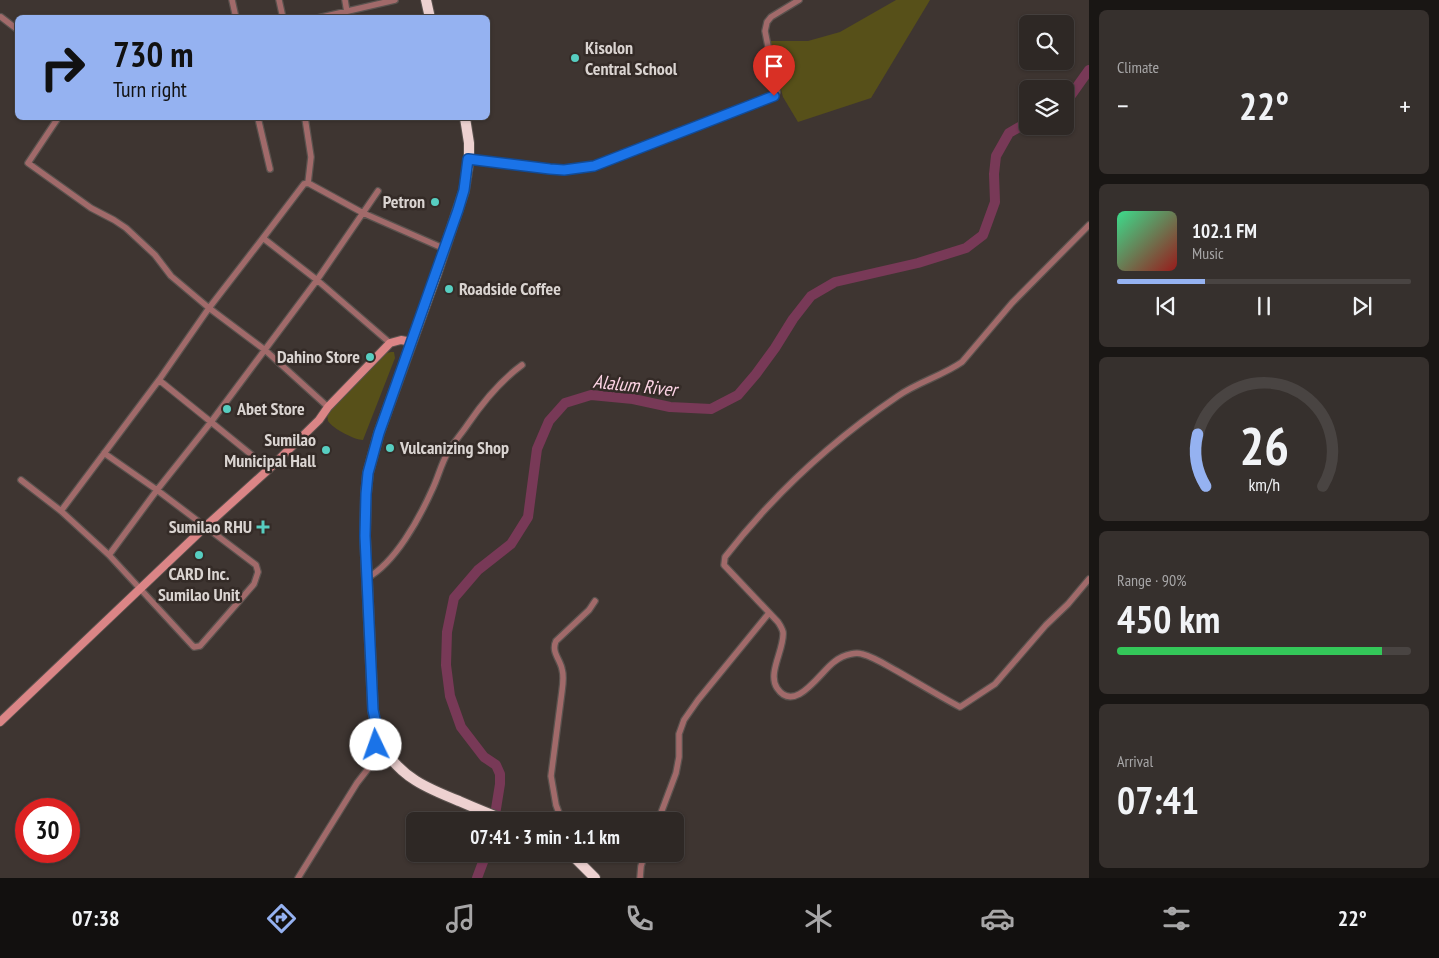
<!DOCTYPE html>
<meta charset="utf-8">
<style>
body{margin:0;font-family:"PT Sans Narrow",sans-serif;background:#36302d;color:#f1f3f6;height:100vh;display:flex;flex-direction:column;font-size:19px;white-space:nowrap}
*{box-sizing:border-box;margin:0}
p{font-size:16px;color:#a7a6a7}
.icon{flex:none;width:28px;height:28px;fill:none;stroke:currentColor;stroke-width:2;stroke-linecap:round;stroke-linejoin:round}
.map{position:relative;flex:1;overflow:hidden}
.panel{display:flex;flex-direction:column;gap:10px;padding:10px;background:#191614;width:350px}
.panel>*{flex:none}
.banner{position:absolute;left:15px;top:15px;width:475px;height:105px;border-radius:8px;box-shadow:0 1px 4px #0004,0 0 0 1px #494442;background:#95b2f1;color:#111;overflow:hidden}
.buttons{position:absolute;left:1019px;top:15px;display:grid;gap:10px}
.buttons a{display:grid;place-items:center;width:55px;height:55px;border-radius:8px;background:#2e2825;box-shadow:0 1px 4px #0004,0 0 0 1px #494442;font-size:25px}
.speed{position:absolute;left:15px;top:798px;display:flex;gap:10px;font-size:25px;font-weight:700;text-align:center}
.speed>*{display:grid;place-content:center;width:65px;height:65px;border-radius:50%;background:#2e2825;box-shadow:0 1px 4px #0004,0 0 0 1px #494442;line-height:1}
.speed .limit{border:8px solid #d22;background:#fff;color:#111}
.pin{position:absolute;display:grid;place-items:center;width:42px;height:42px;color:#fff;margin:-51px -21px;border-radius:50% 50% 50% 0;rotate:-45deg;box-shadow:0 0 5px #0007}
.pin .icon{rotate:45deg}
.me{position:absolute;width:55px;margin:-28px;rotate:357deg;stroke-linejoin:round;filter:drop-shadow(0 0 4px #0008)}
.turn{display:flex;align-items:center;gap:18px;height:105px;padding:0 15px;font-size:22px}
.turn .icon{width:65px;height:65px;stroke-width:2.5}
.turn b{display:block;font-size:35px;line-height:42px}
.big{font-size:38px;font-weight:800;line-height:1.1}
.panel .widget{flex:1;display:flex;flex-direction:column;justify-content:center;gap:8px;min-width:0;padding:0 18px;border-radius:8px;background:#36302d}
.panel .dial{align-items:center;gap:0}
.dial svg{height:130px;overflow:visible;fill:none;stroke:#494442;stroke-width:7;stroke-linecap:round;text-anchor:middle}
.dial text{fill:#f1f3f6;stroke:none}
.song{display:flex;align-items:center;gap:15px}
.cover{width:60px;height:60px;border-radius:8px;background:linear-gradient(135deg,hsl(150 70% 55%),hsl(0 70% 35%))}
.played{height:5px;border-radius:2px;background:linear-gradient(90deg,#95b2f1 30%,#494442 30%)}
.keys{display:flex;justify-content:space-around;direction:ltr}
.heat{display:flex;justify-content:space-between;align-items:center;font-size:28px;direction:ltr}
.charge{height:8px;border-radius:4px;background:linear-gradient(90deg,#34c759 90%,#494442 0)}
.trip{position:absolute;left:406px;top:812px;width:278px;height:50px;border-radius:8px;background:#2e2825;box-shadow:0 1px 4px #0004,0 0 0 1px #494442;font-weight:800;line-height:50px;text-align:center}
.tabs{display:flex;height:80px;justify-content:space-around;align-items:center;background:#12100f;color:#a7a6a7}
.tabs .icon{width:35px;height:35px}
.tabs .current{color:#95b2f1}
.tabs b{font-size:22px;color:#f1f3f6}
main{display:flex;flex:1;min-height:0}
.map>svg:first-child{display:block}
</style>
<main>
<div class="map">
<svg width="1089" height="878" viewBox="0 0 1089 878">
<rect width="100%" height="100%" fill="#3e3531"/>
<path fill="#575019" d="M896,0H930L871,98L798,122L783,97L768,41H808L840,32Z
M391,352H394L395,358L363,440C355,440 333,429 328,421C328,420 327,414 327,413L386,353Z"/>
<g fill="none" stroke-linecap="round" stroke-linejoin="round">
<path stroke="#783957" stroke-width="10" d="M1065,101L1069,98L1089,70
M494,821L500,784V774L496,765L484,757L461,727L450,696L446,665L447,632L454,598L478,570L511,544L528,517L537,449L549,421L565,403L591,395L633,399L670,407L711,409L738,395L756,374L775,348L793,319L811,296L835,282L918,263L966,248L983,235L995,202L994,174L996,156L1009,133L1028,122
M477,878L486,854"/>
<g stroke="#5a524e" stroke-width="8">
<path id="street" d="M232,0L236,18
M279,0L283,18
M345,0L348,18
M1,17L18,30
M318,18L395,0
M58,118L28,163L91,208L114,220L126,228L155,255L171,276L209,308L159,380
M258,118L270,169
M305,118L311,157L308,183
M469,159L550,169L564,170L594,166L774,96L777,92L765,31L767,22L771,17L799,0
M1089,225L1012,303L962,362C942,376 918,382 898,396C833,440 773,495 725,557L724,565L778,622C780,625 782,628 783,632C785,648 767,673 777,688C795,715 821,671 834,662C839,658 845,655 851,654C855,653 859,653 862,654C874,657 886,665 897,671C918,683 939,696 960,707L995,684L1046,625L1068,604L1089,579
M263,238L209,308L265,350L328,407
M390,343L317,280L263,238L304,184L308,183L363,213L445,249
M269,469L211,422L317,280L378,191
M21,480L61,511L109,555L192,645L194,647L200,646L254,584L258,572L256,565L157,490L104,453
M61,511L159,380L211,422L157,490L109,555
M367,578C395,563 419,519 432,490C438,478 441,464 448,452C454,442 462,433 468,424C483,402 500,381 522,365
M371,765L378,738
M562,821L556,805L551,776L562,691C563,684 564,676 562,669C560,659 551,652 556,641L589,610L595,601
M658,821L676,773L679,757V734L684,720L698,700L769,613
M298,878L357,783L371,765L390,758
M640,878L641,866L645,854"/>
</g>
<g stroke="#5a524e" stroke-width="10">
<path id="secondary" d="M0,722L206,526L269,469L319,420L328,407L390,343L401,340L412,342"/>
</g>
<g stroke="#5a524e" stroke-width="12">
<path id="highway" d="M426,0L430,18
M465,118L469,143V159L464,191L436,275L379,433L368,473L366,494L365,536L373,710C375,722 377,735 383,746C399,777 429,789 459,801C475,808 492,815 508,821
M571,854L595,878"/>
</g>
<use href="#street" stroke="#a16a6a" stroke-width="5.5"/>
<use href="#secondary" stroke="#db8586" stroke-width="8"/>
<use href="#highway" stroke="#edd1d0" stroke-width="10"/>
</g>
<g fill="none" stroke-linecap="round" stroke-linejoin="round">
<g stroke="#114b97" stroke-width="12">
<path id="route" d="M376,745L378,733L373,710L365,536L366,494L368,473L379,433L458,210L464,190L468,159L550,169L564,170L594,166L774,96"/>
</g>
<use href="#route" stroke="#1a73e8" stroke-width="9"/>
</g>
<g fill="#57cec1" stroke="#342b27" stroke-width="2">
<circle cx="575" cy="58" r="5"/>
<circle cx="435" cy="202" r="5"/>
<circle cx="449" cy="289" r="5"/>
<circle cx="370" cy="357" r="5"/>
<circle cx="227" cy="409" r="5"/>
<circle cx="390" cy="448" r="5"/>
<circle cx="326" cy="450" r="5"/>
<path d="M260.5 519.5h5v5h5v5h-5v5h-5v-5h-5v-5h5z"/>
<circle cx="199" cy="555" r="5"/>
</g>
<g text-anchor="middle" stroke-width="5" stroke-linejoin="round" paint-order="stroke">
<g font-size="18" font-weight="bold" fill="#dad4d1" stroke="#342b27" text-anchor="start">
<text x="585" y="54">Kisolon<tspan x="585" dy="21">Central School</tspan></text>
<text x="425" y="208" text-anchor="end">Petron</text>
<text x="459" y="295">Roadside Coffee</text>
<text x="360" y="363" text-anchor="end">Dahino Store</text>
<text x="237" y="415">Abet Store</text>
<text x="316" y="446" text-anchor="end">Sumilao<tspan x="316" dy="21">Municipal Hall</tspan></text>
<text x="400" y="454">Vulcanizing Shop</text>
<text x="252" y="533" text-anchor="end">Sumilao RHU</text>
<text x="199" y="580" text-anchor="middle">CARD Inc.<tspan x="199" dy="21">Sumilao Unit</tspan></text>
</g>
<g font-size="19" font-style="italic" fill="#fed5e6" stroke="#342b27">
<text transform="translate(635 385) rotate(6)" y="7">Alalum River</text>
</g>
</g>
</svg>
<div class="buttons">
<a><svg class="icon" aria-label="search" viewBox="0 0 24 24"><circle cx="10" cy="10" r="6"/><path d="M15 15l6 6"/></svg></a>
<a><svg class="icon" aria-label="layers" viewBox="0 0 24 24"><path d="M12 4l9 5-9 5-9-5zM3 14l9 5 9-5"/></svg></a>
</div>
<div class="speed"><div class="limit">30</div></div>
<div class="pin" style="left:774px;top:96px;background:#d93025"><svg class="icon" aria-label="arrive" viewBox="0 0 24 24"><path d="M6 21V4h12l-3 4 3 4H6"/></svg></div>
<svg class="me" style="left:376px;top:745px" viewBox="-20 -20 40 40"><circle r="19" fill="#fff"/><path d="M0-13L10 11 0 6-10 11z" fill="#1a73e8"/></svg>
<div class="trip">07:41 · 3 min · 1.1 km</div>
<div class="banner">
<div class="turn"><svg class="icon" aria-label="right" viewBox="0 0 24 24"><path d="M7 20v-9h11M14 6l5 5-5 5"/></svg><div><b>730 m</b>Turn right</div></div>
</div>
</div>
<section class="panel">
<div class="widget"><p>Climate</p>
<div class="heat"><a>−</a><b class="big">22°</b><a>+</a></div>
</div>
<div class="widget">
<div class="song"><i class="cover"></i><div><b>102.1 FM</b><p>Music</p></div></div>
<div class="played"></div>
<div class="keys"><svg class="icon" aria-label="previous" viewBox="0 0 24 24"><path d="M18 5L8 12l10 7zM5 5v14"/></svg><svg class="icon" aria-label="pause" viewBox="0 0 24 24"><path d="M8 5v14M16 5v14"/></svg><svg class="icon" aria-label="next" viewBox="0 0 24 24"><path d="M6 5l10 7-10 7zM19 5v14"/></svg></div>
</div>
<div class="widget dial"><svg viewBox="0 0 100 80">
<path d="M14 69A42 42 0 1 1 86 69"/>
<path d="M14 69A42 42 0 0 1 9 37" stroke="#95b2f1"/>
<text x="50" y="56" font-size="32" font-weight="700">26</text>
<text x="50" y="72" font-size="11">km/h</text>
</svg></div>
<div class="widget"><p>Range · 90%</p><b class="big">450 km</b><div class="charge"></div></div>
<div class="widget"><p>Arrival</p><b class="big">07:41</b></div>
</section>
</main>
<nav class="tabs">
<b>07:38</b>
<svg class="icon current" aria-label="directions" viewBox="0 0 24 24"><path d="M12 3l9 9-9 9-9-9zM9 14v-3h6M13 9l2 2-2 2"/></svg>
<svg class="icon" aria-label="music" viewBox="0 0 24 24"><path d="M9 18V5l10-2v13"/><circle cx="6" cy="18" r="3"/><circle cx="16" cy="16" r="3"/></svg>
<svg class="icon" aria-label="phone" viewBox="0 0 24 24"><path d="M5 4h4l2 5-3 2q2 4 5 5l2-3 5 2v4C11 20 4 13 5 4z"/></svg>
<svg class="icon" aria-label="climate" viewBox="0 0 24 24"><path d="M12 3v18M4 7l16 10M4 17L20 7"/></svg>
<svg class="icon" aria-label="car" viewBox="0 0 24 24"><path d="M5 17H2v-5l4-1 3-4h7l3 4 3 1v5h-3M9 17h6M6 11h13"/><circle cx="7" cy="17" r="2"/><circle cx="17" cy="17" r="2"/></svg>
<svg class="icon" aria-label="filters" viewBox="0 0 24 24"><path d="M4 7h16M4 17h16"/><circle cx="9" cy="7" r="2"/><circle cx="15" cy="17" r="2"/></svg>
<b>22°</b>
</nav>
